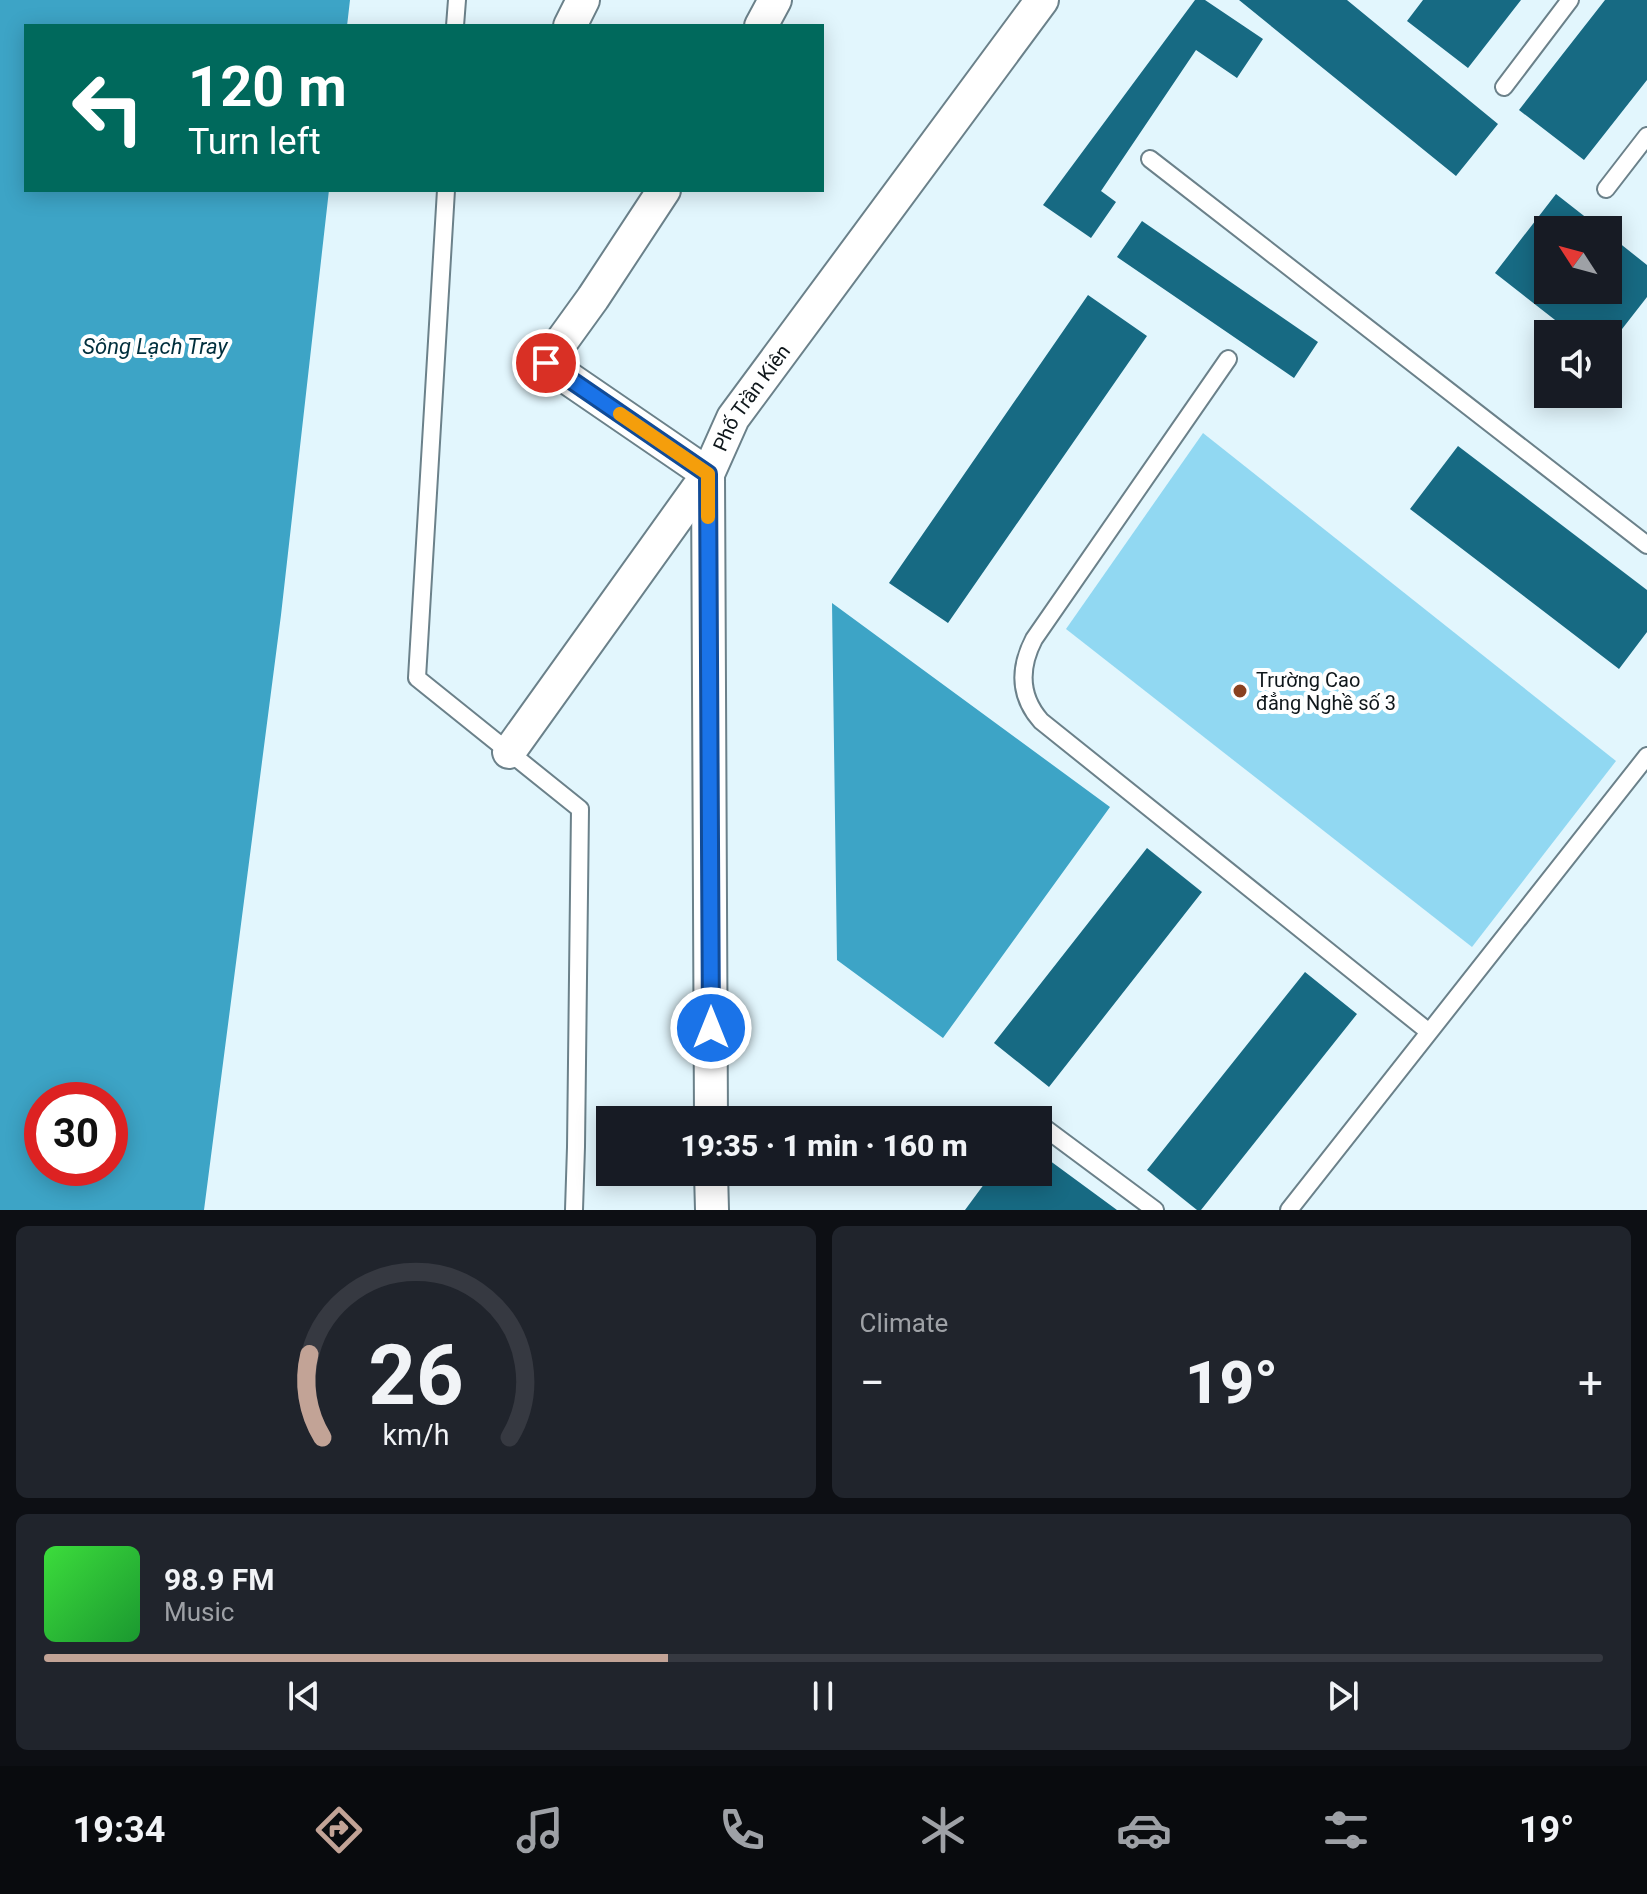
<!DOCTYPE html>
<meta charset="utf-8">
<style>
body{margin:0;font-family:Roboto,sans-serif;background:#20242c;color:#f1f3f6;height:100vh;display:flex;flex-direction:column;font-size:30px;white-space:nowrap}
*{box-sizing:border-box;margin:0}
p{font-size:26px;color:#9ea1a6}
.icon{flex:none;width:44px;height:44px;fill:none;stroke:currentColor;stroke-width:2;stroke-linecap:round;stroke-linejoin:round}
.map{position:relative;height:1210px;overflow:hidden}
.drawer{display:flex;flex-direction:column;gap:16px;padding:16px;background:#0d0f14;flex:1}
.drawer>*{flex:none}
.top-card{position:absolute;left:24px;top:24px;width:800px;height:168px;border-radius:0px;box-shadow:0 4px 20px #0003;background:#00695c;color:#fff;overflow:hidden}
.needle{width:52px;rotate:306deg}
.controls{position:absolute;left:1534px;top:216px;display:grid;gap:16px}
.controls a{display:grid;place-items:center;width:88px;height:88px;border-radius:0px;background:#171b24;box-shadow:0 4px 20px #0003;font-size:40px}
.speed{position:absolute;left:24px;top:1082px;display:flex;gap:16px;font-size:40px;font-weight:700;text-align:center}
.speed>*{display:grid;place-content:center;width:104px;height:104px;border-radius:50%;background:#171b24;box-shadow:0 4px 20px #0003;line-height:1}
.speed .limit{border:12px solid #d22;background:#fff;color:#111}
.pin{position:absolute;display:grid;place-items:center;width:68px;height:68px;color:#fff;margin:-34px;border:4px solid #fff;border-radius:50%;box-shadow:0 2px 8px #0007}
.me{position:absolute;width:88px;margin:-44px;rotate:0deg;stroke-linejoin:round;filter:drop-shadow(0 0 6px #0008)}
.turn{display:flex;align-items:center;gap:28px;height:168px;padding:0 32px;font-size:36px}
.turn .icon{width:104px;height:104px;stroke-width:2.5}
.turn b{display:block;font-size:56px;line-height:68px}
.big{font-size:60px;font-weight:800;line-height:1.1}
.drawer .tile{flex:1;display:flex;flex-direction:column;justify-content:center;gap:12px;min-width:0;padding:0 28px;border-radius:12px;background:#20242c}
.drawer .dial{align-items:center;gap:0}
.dial svg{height:208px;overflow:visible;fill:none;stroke:#363941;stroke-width:7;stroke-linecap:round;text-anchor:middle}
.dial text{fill:#f1f3f6;stroke:none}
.song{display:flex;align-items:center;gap:24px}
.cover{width:96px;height:96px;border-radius:12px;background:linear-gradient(135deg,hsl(120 70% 55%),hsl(130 70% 35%))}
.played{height:8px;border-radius:4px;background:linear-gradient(90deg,#c2a396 40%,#363941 40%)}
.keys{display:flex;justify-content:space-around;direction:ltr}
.heat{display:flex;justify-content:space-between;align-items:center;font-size:44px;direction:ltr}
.drawer .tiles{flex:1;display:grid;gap:16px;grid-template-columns:1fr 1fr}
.tile:last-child{grid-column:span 2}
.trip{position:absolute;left:596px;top:1106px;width:456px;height:80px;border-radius:0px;background:#171b24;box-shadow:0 4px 20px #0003;font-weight:800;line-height:80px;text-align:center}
.tab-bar{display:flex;height:128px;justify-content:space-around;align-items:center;background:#090b0e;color:#9ea1a6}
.tab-bar .icon{width:56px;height:56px}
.tab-bar .on{color:#c2a396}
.tab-bar b{font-size:36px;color:#f1f3f6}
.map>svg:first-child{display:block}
</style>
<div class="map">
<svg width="1647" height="1210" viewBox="0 0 1647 1210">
<rect width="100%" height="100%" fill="#e2f6fd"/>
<path fill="#91d8f2" d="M1203,433L1616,761L1472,947L1066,629Z"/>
<path fill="#3da4c6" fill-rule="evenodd" d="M0,0H350L347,26H26V190H329L281,615L204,1210H0ZM42,1100H110V1168H42Z
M832,603L1110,807L943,1038L837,960Z"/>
<path fill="#176a83" d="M1195,0H1205L1263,39L1237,78L1196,50L1101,191L1116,202L1091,238L1043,205Z
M1239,0H1347L1498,124L1456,176Z
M1423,0H1521L1468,68L1407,21Z
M1605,0H1647V80L1584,160L1519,110Z
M1556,194L1602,230H1548V290H1608V234L1647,265V297L1608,347V334H1573L1495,273Z
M1142,221L1318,342L1294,378L1117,257Z
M1088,295L1147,336L948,623L889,583Z
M1458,446L1647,590V632L1619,669L1410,509Z
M1147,848L1202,892L1049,1087L994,1043Z
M1305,972L1357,1014L1201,1210H1197L1147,1170Z
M1038,1152L1117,1210H965L993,1172H1038Z"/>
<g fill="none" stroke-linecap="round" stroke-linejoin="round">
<g stroke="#6b818a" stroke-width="20">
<path id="lane" d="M455,26L457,0
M1504,87L1570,0
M1150,159L1647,545
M1606,189L1647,136
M446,190L417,678L580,809L576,1147L574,1210
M1228,359L1034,639C1019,668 1019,696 1041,721L1429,1032
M1038,1123L1155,1210
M1289,1210L1647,756"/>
</g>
<g stroke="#6b818a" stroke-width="36">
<g id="street">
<path d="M570,26L583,0"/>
<path d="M761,26L775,0"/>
<path d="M509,752L708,474L546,363L593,298L664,190"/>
<path id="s1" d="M711,1120L708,474L733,418L1042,0"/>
<path d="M711,1172L712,1210"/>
</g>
</g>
<use href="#lane" stroke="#fff" stroke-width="16"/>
<use href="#street" stroke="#fff" stroke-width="32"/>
</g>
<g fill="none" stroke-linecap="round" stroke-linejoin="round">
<g stroke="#114b97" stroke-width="20">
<path id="route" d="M546,363L708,474L711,1028"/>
</g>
<use href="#route" stroke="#1a73e8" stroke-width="14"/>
<path stroke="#f59e0b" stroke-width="14" d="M620,414L708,474V517"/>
</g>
<circle fill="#884120" stroke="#fff" stroke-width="3" cx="1240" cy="691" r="8"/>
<g text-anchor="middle" stroke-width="8" stroke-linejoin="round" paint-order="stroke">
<g font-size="20" fill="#0f171b" stroke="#fff">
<text dy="7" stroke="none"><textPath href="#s1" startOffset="734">Phố Trần Kiên</textPath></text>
</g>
<g font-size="20" fill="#0f171b" stroke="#fff" text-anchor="start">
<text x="1256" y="687">Trường Cao<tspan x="1256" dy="23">đẳng Nghề số 3</tspan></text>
</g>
<g font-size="22" font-style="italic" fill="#002f3d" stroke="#fff">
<text x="155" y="354">Sông Lạch Tray</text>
</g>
</g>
</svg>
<div class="controls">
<a><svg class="needle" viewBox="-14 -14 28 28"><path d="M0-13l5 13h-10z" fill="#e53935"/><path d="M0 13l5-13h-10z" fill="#9ea1a6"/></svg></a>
<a><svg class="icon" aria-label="sound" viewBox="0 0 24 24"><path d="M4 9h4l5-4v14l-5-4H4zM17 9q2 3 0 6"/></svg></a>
</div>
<div class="speed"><div class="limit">30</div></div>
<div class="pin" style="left:546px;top:363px;background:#d93025"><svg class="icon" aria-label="arrive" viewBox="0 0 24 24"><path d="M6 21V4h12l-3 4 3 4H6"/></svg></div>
<svg class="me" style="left:711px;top:1028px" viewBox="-20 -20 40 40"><circle r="17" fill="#1a73e8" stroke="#fff" stroke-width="3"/><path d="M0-11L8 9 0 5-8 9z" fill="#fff"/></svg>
<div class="trip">19:35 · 1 min · 160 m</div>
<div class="top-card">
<div class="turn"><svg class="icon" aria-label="left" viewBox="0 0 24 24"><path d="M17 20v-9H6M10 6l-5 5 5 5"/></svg><div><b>120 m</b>Turn left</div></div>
</div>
</div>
<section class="drawer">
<div class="tiles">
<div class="tile dial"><svg viewBox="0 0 100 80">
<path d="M14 69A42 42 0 1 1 86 69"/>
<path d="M14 69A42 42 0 0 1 9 37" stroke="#c2a396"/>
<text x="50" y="56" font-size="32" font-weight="700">26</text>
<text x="50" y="72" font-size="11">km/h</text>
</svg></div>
<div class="tile"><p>Climate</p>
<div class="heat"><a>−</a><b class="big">19°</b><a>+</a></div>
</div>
<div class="tile">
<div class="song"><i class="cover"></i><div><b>98.9 FM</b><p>Music</p></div></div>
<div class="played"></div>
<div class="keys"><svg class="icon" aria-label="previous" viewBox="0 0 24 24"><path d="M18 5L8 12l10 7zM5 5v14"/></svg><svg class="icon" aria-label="pause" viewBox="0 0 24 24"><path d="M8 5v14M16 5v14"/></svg><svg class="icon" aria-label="next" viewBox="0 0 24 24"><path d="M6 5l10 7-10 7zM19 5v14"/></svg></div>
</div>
</div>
</section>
<nav class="tab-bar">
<b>19:34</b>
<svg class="icon on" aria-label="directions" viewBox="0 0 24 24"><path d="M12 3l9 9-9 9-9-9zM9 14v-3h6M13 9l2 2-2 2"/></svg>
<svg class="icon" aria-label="music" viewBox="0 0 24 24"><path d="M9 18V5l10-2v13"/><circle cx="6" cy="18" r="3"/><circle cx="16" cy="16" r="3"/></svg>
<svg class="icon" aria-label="phone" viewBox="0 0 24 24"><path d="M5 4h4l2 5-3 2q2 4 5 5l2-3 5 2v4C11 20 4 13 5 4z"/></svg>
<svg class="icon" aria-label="climate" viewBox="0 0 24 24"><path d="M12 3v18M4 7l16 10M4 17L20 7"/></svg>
<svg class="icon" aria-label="car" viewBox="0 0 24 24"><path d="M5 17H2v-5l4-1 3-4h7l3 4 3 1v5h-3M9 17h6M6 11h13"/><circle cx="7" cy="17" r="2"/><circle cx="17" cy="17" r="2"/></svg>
<svg class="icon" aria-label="filters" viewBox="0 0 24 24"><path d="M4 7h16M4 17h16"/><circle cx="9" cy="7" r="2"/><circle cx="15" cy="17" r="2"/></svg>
<b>19°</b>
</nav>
